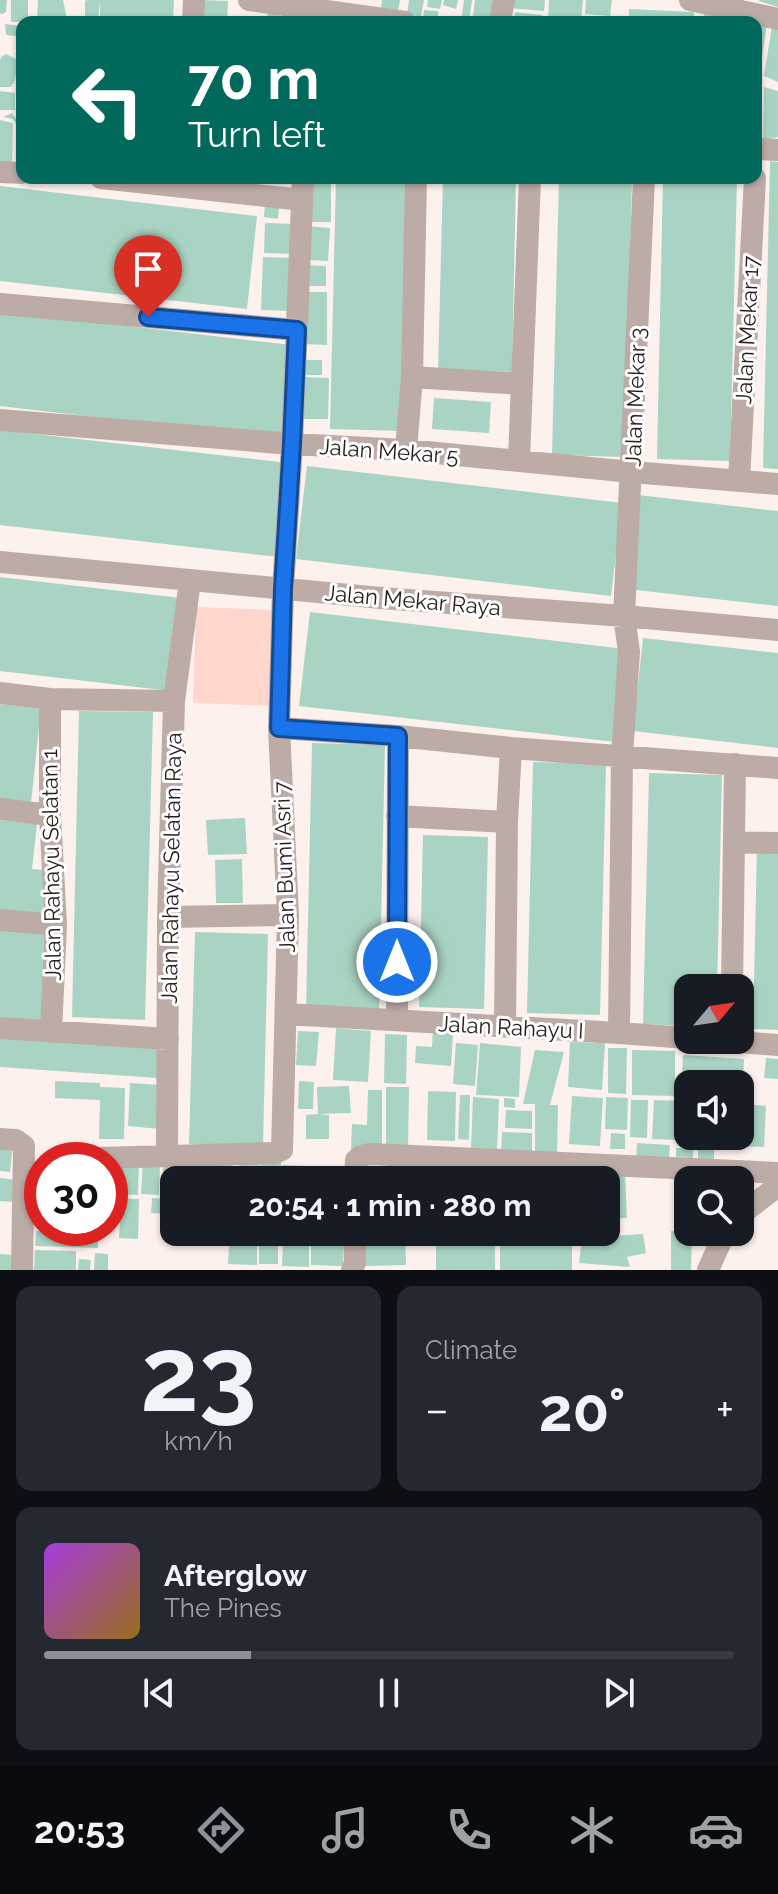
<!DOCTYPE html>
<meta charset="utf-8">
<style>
body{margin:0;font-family:Raleway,sans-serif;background:#242831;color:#f1f3f6;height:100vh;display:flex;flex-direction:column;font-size:30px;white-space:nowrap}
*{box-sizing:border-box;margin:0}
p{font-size:26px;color:#9ea1a6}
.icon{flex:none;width:44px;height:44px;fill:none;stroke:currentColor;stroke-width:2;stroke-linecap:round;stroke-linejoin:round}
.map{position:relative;height:1270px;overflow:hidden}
.side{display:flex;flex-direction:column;gap:16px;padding:16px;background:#0d0f14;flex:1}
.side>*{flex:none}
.top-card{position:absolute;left:16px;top:16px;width:746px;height:168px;border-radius:16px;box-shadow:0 2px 6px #0004;background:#00695c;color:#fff;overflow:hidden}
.needle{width:52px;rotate:61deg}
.buttons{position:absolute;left:674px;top:974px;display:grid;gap:16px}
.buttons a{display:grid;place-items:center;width:80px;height:80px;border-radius:16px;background:#171b24;box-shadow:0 2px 6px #0004;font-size:40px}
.speed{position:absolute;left:24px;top:1142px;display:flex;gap:16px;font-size:40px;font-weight:700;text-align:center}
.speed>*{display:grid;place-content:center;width:104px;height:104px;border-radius:50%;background:#171b24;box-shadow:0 2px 6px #0004;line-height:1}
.speed .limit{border:12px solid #d22;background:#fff;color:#111}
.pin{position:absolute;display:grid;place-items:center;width:68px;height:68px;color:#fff;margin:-82px -34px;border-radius:50% 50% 50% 0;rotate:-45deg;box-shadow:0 0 8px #0007}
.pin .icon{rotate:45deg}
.me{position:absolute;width:88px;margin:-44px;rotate:0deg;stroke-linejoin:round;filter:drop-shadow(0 0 6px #0008)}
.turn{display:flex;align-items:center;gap:28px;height:168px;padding:0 40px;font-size:36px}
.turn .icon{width:104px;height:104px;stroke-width:2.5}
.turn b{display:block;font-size:56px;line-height:68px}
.big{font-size:60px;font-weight:700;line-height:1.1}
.side .tile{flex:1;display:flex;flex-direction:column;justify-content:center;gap:12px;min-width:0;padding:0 28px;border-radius:16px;background:#242831}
.side .dial{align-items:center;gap:0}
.dial b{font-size:104px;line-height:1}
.song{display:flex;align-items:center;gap:24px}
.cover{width:96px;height:96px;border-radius:12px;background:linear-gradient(135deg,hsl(280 70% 55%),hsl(40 70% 35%))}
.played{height:8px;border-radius:4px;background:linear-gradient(90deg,#8c9099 30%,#363941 30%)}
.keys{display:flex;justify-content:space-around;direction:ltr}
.heat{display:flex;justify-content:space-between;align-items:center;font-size:44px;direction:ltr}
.side .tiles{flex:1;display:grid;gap:16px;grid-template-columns:1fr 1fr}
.tile:last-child{grid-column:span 2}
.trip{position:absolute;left:160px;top:1166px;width:460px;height:80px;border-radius:16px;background:#171b24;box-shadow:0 2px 6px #0004;font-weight:700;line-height:80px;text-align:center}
.tab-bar{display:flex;height:128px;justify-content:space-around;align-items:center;background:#090b0e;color:#9ea1a6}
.tab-bar .icon{width:56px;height:56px}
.tab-bar .on{color:#8c9099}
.tab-bar b{font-size:36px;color:#f1f3f6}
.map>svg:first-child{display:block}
</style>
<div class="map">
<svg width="778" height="1270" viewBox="0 0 778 1270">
<rect width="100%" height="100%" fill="#fdf1ee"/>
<path fill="#fed6cc" d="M196,607L275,610L273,706L193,703Z"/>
<path fill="#a9d3c2" d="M0,0H7L6,12L2,14L0,13Z
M11,0H28V22H11Z
M38,0H63L67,19L63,22H37Z
M87,0H100L98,22H85V1Z
M100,0H174L173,22H100Z
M199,0L228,1L227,22H198Z
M382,0H400L398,12L381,9Z
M409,0H424L421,17L407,14Z
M428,0H442L440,9L427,7Z
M444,0H458L456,9L443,5Z
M464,0H472L469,22H461Z
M475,0H497L495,22H472Z
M509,0H545L544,11L509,8Z
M549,0H583L581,22H548Z
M586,0H612L610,16L585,14Z
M759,0H778V7L759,1Z
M268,7L280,8L279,22L267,21Z
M629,9L694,12V22H629Z
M424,10L438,11V20L423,19Z
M705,11L745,22H702Z
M515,12L542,15L541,22H513Z
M247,16H265L264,22H246Z
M756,21L767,23L760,71L756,70Z
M5,24L22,26V37L6,35Z
M772,26L778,27V82L764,76Z
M6,54L18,60L15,80L11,87H0V61L1,57Z
M756,82H761L758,117H756Z
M764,87L778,91V137L763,141Z
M0,91L15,93V110H0Z
M12,113L22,128V163L17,162L16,124L13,119L3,117Z
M0,120L13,123L12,163L0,164Z
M770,161L778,162V469L763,468Z
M242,178H267V184L242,182Z
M336,178H409L403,431L330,429Z
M443,178H516L512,372L438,370Z
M559,178H632L625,457L552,455Z
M663,178H737L730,461L657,459Z
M309,181L331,182V222H308Z
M0,186L257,216L247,309L0,281Z
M265,204L279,205L278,219L264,217Z
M265,223L296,224L295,254L264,253Z
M307,226L330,228L328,261L305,260Z
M263,257L294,258L292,311L261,310Z
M306,265L326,266V286H306Z
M303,292H327V345L303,344Z
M0,311L291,345L281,439L0,406Z
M304,360H322V375H304Z
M303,377L329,378L328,419H302Z
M434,398L491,402L489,433L432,429Z
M0,430L288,463L278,557L0,525Z
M307,466L622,503L611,596L296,559Z
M638,495L778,511V606L627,589Z
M0,577L181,598L171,691L0,671Z
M310,612L625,649L615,742L299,706Z
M643,638L778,653V748L633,731Z
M0,704L41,709L31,803L0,799Z
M79,711L153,712L145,1020L72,1017Z
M312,743L385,745L379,1013L306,1010Z
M533,762L606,764L600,1015L527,1013Z
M649,773L722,775L717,988H688V1026L643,1024Z
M245,818L247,854L208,855L206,820Z
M0,820L37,824L32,869L46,870L47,920L0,914Z
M423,835L488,837L484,1009L419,1007Z
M757,847L778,848V1030L753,1029Z
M242,859L243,903H216L215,860Z
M0,927L51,931L45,1025L0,1022Z
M195,932L268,934L263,1146L189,1144Z
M336,1028L371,1031L368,1082L333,1080Z
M298,1031L319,1032L316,1066L296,1065Z
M433,1031L453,1033L451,1066L415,1063L416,1046L432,1047Z
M0,1033L160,1045L158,1078L0,1067Z
M385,1034L407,1035L406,1084L384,1083Z
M570,1042L605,1043L602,1090L568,1087Z
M456,1043L478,1045L475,1086L453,1084Z
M480,1043L521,1047L519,1097L476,1095Z
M608,1048H627L626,1094L608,1093Z
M535,1050L564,1052L550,1105H558L557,1155L535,1154V1104H523Z
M632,1050L675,1051V1096L632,1095Z
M683,1055L744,1059L743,1084H688V1094H681Z
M766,1058L778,1059V1079L764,1078Z
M55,1081L100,1083V1087L125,1088L124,1139H99L100,1100L55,1098Z
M299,1081L314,1082L313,1109H298Z
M130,1083L162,1085L159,1129L128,1126Z
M349,1086L351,1113L318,1114L317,1087Z
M386,1087H409L408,1151H386Z
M368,1090H382V1151H351L352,1124L367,1125Z
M428,1091L456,1092L455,1141L427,1140Z
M460,1095H470L469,1140L458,1139Z
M572,1096L603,1098L600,1146L569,1144Z
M473,1097L499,1099L497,1150L471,1148Z
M606,1097L628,1098L627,1130L605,1129Z
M504,1098L515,1099V1108L504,1107Z
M631,1100H648L647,1138L630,1137Z
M654,1100L679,1101L677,1140L652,1139Z
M683,1102H688V1136H704V1145L682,1144Z
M740,1104L766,1106L764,1147L737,1146L738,1136H740Z
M506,1110L532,1111V1129L505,1128Z
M318,1114L329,1115V1139H306V1115Z
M502,1132L532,1133V1152H501Z
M611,1133L625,1134V1149H610Z
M707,1136H733L732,1146L706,1145Z
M0,1141L13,1142L10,1172L0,1171Z
M637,1143L670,1145L669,1159L636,1157Z
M54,1148L75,1149V1154H92V1160H54Z
M676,1148H693V1158L676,1157Z
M698,1149H714V1159H698Z
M110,1160L139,1161L138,1195L110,1194Z
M202,1161L232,1162L231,1180H201Z
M239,1161L260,1162L259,1180H238Z
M261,1161L281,1162V1176L283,1165L306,1166V1180H260Z
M143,1162L160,1163L159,1195L141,1194Z
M180,1162L200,1163V1180H179Z
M163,1165H176L174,1196H162Z
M625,1172L627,1218L606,1219V1180H595V1173Z
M425,1173V1180H406V1174Z
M482,1173H513V1180H482Z
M36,1176H42V1193H36Z
M0,1178L17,1180L16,1202L0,1201Z
M110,1198L139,1199L138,1239L119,1238L120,1219H110Z
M152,1198L169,1199V1214L151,1213Z
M82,1228H98V1248L35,1246L36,1231L82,1233Z
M671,1231L692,1232L691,1270H671Z
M230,1232H246L245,1243L230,1242Z
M261,1232H277V1242H261Z
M281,1232H305V1240L280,1239Z
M362,1232H405L406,1265L364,1266Z
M436,1232H495V1270H436Z
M500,1232H572V1270H500Z
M643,1234L646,1253L627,1257L630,1267L579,1263L582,1238Z
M283,1242H309V1267L282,1266Z
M311,1242L344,1244L343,1266L311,1265Z
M229,1244L257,1245V1265L228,1264Z
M259,1245L278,1246V1264H259Z
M35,1250L76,1251V1270H34Z
M95,1253L108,1254V1270H94Z
M0,1254L15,1255L14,1270H0Z
M79,1259L91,1260L90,1270H78Z"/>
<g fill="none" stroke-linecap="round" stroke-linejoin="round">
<path stroke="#bdaba6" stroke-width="22" d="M249,0L405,22
M690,0L778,19
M193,22L194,0
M500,22L504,0
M756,149L778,150
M0,172L22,173
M101,178L302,200
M0,304L297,330
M412,377L522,384
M0,420L292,444L406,450L632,472L778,484
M406,450L412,377L416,178
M519,460L530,178
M739,481L755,178
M0,562L381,598L624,616L778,630
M0,693L50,699L174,701
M50,699V815L56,925L51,1032
M279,728L398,736L511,748L778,768
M0,809L50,815
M397,816L507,822
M734,842L778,843
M168,917L288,915
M0,920L56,925
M732,988L735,764
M286,1014L619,1033L688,1038
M397,1020L398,736
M505,1026L507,822L511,748
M0,1028L168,1039
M619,1033L622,756L629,652L624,616L644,178
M712,1040L778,1045
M0,1139L16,1140L24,1146L22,1270
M167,1156L168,917L174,701L190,581
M99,1158L275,1153L282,1150L288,915L279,728L283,589L292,444L303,178
M355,1180L356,1160L361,1156L370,1154L778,1173
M740,1215L778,1186
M685,1220L688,1221
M352,1270L355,1263V1232
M708,1270L725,1232"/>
</g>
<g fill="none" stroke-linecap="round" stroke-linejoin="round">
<g stroke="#114b97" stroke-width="20">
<path id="route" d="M148,317L297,330L292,444L283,589L279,728L398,736L397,962"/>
</g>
<use href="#route" stroke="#1a73e8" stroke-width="14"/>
</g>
<g text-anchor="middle" stroke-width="6" stroke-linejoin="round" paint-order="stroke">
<g font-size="22" fill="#261d1a" stroke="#fff">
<text transform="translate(747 330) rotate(-87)" y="8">Jalan Mekar 17</text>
<text transform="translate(635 397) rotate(-88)" y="8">Jalan Mekar 3</text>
<text transform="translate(389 451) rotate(4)" y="8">Jalan Mekar 5</text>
<text transform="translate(413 600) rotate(5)" y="8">Jalan Mekar Raya</text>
<text transform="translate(51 865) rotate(-91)" y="8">Jalan Rahayu Selatan 1</text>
<text transform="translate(284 867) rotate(-92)" y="8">Jalan Bumi Asri 7</text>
<text transform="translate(171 868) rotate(-89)" y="8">Jalan Rahayu Selatan Raya</text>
<text transform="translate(511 1027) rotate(3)" y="8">Jalan Rahayu I</text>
</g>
</g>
</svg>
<div class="buttons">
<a><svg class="needle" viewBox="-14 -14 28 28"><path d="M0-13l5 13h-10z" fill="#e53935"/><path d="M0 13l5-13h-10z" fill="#9ea1a6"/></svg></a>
<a><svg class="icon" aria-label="sound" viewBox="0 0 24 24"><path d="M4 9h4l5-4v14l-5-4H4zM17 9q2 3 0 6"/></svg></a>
<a><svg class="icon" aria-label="search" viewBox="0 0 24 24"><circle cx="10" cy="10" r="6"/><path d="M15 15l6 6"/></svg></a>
</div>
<div class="speed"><div class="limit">30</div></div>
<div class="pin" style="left:148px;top:317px;background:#d93025"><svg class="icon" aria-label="arrive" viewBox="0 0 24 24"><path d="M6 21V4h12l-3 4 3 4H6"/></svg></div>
<svg class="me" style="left:397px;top:962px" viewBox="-20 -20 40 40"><circle r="17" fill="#1a73e8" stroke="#fff" stroke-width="3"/><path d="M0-11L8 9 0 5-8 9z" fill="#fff"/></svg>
<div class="trip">20:54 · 1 min · 280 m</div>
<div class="top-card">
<div class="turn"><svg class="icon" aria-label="left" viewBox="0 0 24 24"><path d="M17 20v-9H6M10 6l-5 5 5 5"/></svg><div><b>70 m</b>Turn left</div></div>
</div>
</div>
<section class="side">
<div class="tiles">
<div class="tile dial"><b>23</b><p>km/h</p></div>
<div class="tile"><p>Climate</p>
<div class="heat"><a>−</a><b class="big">20°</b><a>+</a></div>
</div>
<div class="tile">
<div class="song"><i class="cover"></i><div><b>Afterglow</b><p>The Pines</p></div></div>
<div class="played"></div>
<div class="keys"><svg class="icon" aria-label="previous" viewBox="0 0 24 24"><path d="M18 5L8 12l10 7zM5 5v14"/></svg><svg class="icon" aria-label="pause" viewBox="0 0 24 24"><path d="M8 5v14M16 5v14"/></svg><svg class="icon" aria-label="next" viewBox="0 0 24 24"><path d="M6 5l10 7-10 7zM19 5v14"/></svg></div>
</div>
</div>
</section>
<nav class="tab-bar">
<b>20:53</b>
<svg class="icon on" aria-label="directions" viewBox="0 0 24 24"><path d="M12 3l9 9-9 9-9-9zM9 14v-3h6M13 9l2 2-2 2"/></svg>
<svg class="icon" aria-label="music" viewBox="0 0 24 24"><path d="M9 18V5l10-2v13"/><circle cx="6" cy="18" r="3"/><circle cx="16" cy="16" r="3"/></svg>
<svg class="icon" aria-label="phone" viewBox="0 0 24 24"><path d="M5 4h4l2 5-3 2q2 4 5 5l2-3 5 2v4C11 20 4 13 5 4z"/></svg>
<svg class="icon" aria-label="climate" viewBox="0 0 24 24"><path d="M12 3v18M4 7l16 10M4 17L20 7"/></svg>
<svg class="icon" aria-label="car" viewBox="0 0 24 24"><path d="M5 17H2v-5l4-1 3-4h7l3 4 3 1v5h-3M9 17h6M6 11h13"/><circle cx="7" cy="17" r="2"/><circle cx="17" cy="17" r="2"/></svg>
</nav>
